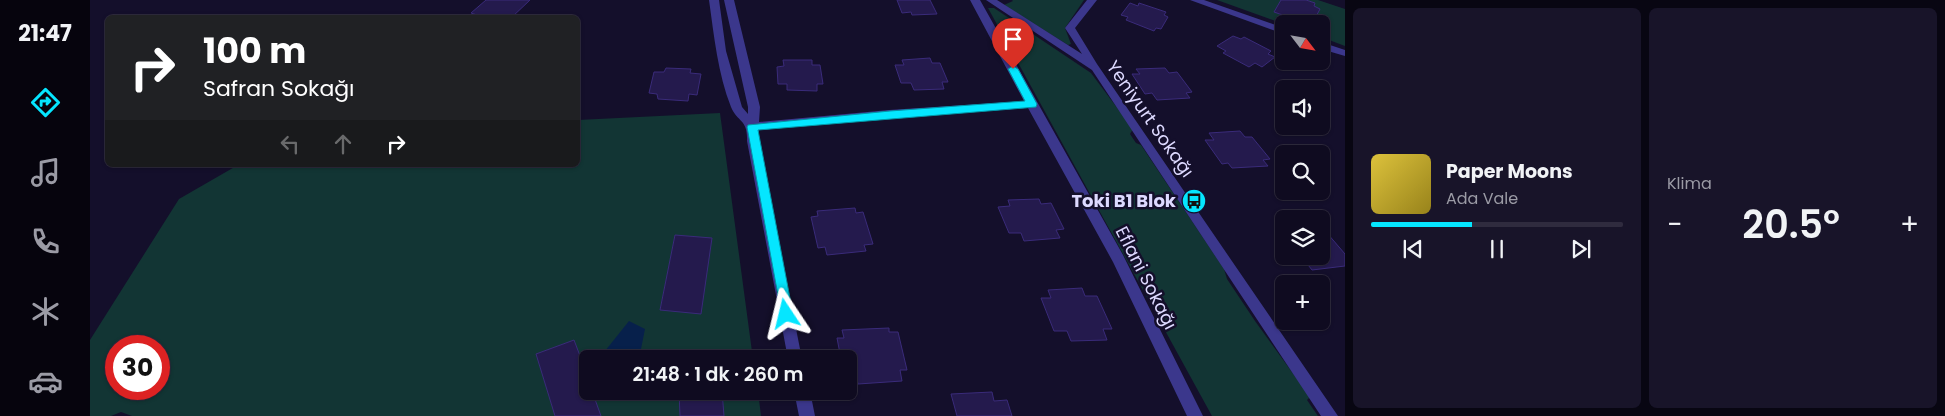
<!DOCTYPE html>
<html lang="tr">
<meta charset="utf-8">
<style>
body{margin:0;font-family:Poppins,sans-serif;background:#181429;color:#f1f3f6;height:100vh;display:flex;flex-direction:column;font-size:19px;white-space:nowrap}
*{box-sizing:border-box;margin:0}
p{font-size:16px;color:#9b9ba5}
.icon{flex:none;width:28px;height:28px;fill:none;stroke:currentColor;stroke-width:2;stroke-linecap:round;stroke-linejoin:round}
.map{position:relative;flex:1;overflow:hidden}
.sheet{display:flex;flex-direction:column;gap:8px;padding:8px;background:#080612;width:600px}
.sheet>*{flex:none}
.guide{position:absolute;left:15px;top:15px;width:475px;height:152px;border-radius:8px;box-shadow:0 1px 4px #0004,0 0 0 1px #2f2b3e;background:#202124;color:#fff;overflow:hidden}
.needle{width:32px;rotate:121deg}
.fabs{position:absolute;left:1185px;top:15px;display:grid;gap:10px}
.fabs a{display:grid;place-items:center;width:55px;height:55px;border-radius:8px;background:#0f0b20;box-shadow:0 1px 4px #0004,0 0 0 1px #2f2b3e;font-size:25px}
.speed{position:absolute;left:15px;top:335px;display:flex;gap:10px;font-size:25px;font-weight:700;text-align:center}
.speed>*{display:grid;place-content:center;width:65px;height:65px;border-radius:50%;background:#0f0b20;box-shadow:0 1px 4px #0004,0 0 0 1px #2f2b3e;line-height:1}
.speed .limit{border:8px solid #d22;background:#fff;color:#111}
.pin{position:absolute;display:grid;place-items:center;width:42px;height:42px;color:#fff;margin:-51px -21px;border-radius:50% 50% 50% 0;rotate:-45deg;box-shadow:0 0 5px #0007}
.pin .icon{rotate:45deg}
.me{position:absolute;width:55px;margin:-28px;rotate:350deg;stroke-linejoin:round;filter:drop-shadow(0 0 4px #0008)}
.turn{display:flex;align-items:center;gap:18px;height:105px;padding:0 15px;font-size:22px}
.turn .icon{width:65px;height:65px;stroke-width:2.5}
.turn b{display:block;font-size:35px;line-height:42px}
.lanes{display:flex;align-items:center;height:48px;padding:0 15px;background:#0003;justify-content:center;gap:25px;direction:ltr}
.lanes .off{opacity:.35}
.big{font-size:38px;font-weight:600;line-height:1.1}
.sheet .widget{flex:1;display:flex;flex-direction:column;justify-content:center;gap:8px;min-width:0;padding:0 18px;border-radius:8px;background:#181429}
.song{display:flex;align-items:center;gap:15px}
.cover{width:60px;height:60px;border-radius:8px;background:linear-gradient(135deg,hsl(50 70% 55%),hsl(50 70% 35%))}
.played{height:5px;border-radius:2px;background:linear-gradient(90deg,#05e6ff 40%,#2f2b3e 40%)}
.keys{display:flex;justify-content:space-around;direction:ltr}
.heat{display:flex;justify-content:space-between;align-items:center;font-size:28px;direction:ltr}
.sheet .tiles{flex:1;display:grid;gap:8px;grid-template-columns:repeat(2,1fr)}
.trip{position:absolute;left:489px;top:350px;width:278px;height:50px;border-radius:8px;background:#0f0b20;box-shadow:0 1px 4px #0004,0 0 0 1px #2f2b3e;font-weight:600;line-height:50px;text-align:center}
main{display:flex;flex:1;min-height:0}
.tabs{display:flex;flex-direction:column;width:90px;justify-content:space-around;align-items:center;background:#06040d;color:#9b9ba5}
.tabs .icon{width:35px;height:35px}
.tabs .active{color:#05e6ff}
.tabs b{font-size:22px;color:#f1f3f6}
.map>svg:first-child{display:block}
</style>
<main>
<nav class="tabs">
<b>21:47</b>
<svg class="icon active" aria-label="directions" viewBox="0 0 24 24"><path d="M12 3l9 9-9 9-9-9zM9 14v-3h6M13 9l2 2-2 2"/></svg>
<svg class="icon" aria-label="music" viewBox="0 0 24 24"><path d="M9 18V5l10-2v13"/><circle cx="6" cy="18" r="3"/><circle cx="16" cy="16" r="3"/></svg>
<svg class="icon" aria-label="phone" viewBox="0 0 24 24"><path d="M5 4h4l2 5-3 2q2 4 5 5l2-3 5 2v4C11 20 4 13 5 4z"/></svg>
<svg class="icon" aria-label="climate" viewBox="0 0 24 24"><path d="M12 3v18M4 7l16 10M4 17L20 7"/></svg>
<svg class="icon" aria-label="car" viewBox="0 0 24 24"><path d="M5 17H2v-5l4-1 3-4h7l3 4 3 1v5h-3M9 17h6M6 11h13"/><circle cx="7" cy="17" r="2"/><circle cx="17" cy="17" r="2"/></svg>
</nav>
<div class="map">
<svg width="1255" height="416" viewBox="0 0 1255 416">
<rect width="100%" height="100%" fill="#140f2b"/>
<path fill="#123534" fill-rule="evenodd" d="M922,0H994L975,28L981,44L978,45L914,5L923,1Z
M1127,0H1228L1255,9V46L1231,37V24H1194Z
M898,8H904L1001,73L1043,129L1040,134L1046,143L1051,145L1134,269L1137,279L1165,321L1220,397L1217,400L1228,416H1122Z
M630,113L663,359H498V391H668L671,416H42L31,412L21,416H0V340L89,199L148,165H488V120ZM26,346H69V389H26Z"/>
<path fill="#07204b" d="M539,321L555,329L549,359H518L515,351Z"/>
<path fill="#241a4d" stroke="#3a2b7a" d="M396,0H440L421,18H396L381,13Z
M807,0H840L847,14L822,15L821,12L812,13Z
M1191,0H1216L1225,3L1224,6L1230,9L1223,22L1216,20L1215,23L1184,12Z
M1040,3L1048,6L1049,3L1076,12L1074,15L1078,17L1071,29L1066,28L1064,31L1036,20L1038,17L1031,15Z
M1143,36L1151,39L1154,37L1181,51L1178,54L1185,57L1172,67L1165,63L1159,67L1133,53L1136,51L1127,46Z
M840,58L842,63H850L858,82H852L854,89L824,90L821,83H811L805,65H814L812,60Z
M693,60H722V65H730L733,84H727V91L697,90V84H688L687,67L694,66Z
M576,68L601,69L600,73L611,74L607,95L599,94L598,101L568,99L567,94L559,93L564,72H574Z
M1075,68L1079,73L1087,72L1102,92L1096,93L1100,98L1067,100L1062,93L1055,94L1042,74H1050L1046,69Z
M1150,131L1155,137H1162L1180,159L1173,160L1178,166L1142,168L1138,163L1132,164L1115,140H1124L1119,133Z
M949,199L951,204L961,203L974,229L966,230L970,238L934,241L931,233H919L908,207L920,206L918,200Z
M765,208L766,213L773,212L783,244L774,245L776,251L737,255L735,247L728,248L721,217L728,216L727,211Z
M1231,226L1255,254V266L1222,270L1211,256H1231Z
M585,235L622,238L611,314L570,310Z
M992,288L995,296H1007L1022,329H1013L1017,340L981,341L977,331H964L951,298H961L958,290Z
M799,328V332H808L817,370H810L812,381L768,384L766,374L758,375V359H751L747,338H754L752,330Z
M484,340L498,377V391H502L511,416H465L446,354Z
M589,391H632L634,416H590Z
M902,392L904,401L917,400L922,416H867L861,394Z"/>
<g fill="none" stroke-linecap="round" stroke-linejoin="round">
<path fill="#3b378c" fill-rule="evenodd" d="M619,0H629L636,51L652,107L658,114V107L634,0H644L670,107L669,122L799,110L934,101L880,0H890L1033,255L1113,416H1097L1023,262L938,108L799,118L669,130V141L712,359H698L657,141C658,119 648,123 641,107C628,74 624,36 619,0Z
M896,0H907L992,54L975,28L997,0H1007L985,28L1007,64L1248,416H1231L1002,70Z
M1100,0H1114L1194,28V34Z
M1231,42L1255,50V56L1231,49Z
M704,391H720L725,416H709Z"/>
</g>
<path fill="#05e6ff" stroke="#0396a6" d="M923,66L928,69L947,104L946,107L668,130L703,314L701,317L696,319L692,317L657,127L658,125L800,111L935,101L918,69Z"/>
<defs>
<g id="bus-disc" transform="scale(1.25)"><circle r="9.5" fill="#05e6ff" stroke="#140f2b"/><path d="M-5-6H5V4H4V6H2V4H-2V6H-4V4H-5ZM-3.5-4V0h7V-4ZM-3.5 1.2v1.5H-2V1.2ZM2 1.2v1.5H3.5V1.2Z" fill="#111"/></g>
</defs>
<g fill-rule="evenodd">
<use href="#bus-disc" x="1104" y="201"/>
</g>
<g text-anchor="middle" stroke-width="5" stroke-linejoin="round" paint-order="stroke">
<g font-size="18" fill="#ddd9ff" stroke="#140f2b">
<text transform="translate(1060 119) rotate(55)" y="6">Yeniyurt Sokağı</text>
<text transform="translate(1056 278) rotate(63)" y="6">Eflani Sokağı</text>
</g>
<g font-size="18" font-weight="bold" fill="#ddd9ff" stroke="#140f2b" text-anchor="end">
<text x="1086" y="207">Toki B1 Blok</text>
</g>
</g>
</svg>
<div class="fabs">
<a><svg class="needle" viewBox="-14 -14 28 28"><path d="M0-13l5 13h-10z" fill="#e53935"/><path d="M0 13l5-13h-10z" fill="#9b9ba5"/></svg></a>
<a><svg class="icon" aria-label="sound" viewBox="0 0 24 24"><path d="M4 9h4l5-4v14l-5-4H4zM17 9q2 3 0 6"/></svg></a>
<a><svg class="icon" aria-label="search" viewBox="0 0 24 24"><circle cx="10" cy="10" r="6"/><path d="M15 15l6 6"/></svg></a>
<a><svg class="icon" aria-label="layers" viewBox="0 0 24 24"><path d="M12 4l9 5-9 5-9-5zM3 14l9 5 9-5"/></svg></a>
<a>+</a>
</div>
<div class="speed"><div class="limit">30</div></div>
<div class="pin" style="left:923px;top:69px;background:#d93025"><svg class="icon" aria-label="arrive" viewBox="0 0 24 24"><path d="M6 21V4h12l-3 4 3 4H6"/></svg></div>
<svg class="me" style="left:696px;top:314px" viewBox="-20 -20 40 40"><path d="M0-17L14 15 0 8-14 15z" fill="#05e6ff" stroke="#fff" stroke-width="4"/></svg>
<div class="trip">21:48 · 1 dk · 260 m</div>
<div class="guide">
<div class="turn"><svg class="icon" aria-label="right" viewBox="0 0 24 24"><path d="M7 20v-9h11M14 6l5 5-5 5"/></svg><div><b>100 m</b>Safran Sokağı</div></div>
<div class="lanes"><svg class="icon off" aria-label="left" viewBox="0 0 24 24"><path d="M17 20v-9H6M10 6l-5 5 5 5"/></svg><svg class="icon off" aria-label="ahead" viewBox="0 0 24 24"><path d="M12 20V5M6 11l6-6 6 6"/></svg><svg class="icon" aria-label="right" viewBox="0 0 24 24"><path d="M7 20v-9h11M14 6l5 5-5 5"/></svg></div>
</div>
</div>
<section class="sheet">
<div class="tiles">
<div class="widget">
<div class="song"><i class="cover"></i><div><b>Paper Moons</b><p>Ada Vale</p></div></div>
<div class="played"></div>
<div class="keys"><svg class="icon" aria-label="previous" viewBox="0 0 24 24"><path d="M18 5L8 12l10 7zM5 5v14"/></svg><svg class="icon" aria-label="pause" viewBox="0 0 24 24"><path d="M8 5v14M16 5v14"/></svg><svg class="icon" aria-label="next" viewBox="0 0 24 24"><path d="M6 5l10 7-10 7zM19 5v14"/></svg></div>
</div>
<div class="widget"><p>Klima</p>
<div class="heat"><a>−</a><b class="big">20.5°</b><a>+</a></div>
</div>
</div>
</section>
</main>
